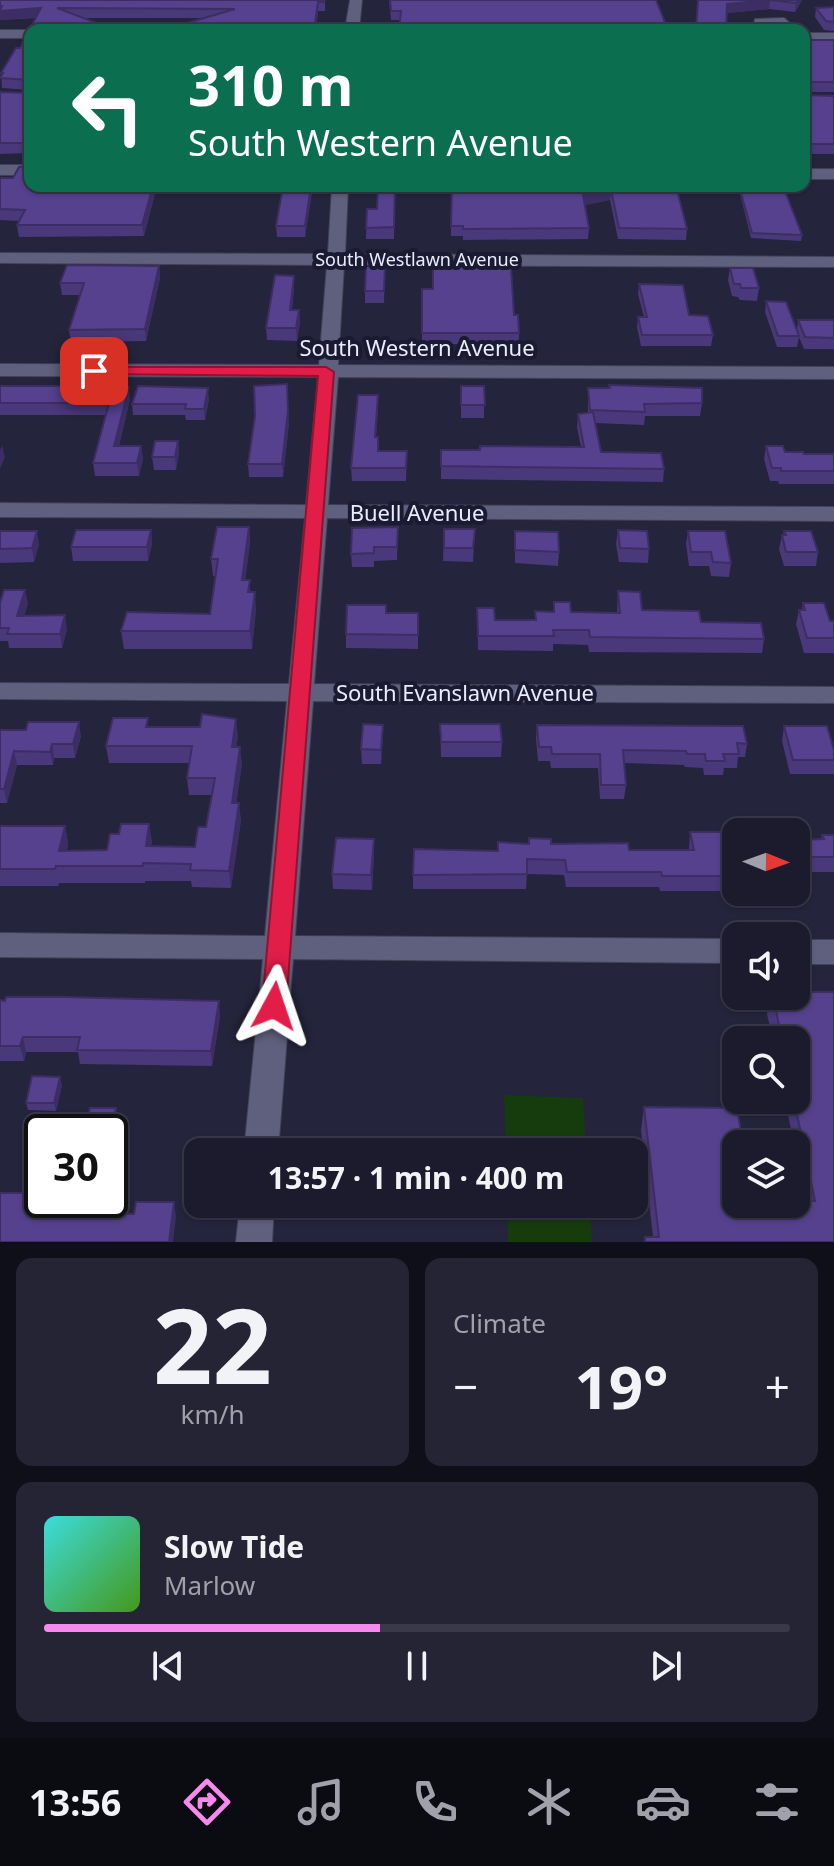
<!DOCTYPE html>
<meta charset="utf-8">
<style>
body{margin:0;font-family:"Noto Sans",sans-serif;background:#242435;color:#f1f3f6;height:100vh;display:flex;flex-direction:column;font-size:30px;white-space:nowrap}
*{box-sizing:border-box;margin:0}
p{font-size:26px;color:#a0a1aa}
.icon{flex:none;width:44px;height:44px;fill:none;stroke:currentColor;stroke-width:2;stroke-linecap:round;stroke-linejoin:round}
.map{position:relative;height:1242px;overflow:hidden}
.sheet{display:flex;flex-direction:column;gap:16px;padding:16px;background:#0f0f19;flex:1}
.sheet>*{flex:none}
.guide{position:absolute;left:24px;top:24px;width:786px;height:168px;border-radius:16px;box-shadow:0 2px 6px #0004,0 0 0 2px #393949;background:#0b6e4f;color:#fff;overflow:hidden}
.needle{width:52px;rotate:91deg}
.controls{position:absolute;left:722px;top:818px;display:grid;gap:16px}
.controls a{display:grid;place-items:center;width:88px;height:88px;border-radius:16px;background:#1b1b2d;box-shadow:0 2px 6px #0004,0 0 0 2px #393949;font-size:40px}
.speed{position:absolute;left:24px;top:1114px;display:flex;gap:16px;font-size:40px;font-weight:700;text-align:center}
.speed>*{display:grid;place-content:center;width:104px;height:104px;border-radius:50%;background:#1b1b2d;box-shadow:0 2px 6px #0004,0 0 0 2px #393949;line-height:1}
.speed .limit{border:4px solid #111;border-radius:12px;background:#fff;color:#111}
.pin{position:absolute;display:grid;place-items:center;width:68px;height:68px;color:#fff;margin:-34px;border-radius:16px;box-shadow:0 4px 12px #0006}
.me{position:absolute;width:88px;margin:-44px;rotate:5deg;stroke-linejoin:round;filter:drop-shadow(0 0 6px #0008)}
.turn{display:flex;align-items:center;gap:28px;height:168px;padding:0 32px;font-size:36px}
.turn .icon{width:104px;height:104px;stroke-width:2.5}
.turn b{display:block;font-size:56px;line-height:68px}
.big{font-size:60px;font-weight:700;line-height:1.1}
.sheet .widget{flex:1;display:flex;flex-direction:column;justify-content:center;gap:12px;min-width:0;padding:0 28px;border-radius:16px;background:#242435}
.sheet .dial{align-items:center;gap:0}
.dial b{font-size:104px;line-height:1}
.song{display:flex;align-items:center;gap:24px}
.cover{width:96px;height:96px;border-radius:12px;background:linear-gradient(135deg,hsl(180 70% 55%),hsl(100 70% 35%))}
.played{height:8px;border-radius:4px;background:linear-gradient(90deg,#f589ee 45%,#393949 45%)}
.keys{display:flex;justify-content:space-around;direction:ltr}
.heat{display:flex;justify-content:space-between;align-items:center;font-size:44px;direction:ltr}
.sheet .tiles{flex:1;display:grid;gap:16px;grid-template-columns:1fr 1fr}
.widget:last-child{grid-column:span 2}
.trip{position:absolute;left:184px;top:1138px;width:464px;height:80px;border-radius:16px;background:#1b1b2d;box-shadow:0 2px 6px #0004,0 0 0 2px #393949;font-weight:700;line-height:80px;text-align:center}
.tab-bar{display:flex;height:128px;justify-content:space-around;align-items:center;background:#0b0b12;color:#a0a1aa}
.tab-bar .icon{width:56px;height:56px}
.tab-bar .on{color:#f589ee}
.tab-bar b{font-size:36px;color:#f1f3f6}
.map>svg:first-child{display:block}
</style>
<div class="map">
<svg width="834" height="1242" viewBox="0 0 834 1242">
<rect width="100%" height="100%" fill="#24243c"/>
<path fill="#163c0d" d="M504,1095L583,1098L586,1152H506Z
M507,1204H590L592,1242H508Z"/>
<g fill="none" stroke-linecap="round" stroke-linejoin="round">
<g stroke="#424257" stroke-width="2">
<path id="minor" d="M350,0H362L359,30H345Z
M784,18L798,30H784L780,26L753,30L755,19Z
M0,165H30V175H0Z
M804,169H834V179H804Z
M332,186H348L345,254L834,257V267L344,265L338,365L834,367V379L338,377L328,505L834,507V521L327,518L314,684L834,687V703L313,701L295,936L736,939V963L293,959L278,1152H244L263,959L0,957V933L265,936L287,701L0,699V683L289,684L305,518L0,517V503L306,505L318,377L0,376V364L319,365L327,265L0,263V253L328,254Z
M796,940H834V964H796Z
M240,1204H274L272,1242H236Z"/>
</g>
<g stroke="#424257" stroke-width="2">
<path id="tertiary" d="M0,30H30V38H0Z
M804,33H834V41H804Z"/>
</g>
<use href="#minor" fill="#5f607d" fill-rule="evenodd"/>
<use href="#tertiary" fill="#5f607d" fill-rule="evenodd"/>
</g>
<path fill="#49387a" d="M0,0H325V11H318L316,30H170L205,18H82L110,28V30H30L36,18L0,20Z
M389,0H656L400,20H391Z
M698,0H802L795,12L769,9L727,13Z
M834,7V31L824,30L815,17L816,8Z
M30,30V90L2,88L1,73L20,48Z
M804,40H834V92H804Z
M30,91V163L28,153L0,154V92L28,93Z
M804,95L834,96V154H804Z
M0,178L30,186H157L144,236L19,237L17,225L19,221L0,220Z
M313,186L305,237H277L276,226Z
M395,186L394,239H366L367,209H377Z
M451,186H676L687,229L686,240L618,239L610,200L584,205L589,228L588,239L463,240V236H451Z
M738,186H783L802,235L801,241L751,238Z
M159,266L160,278L146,341L71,342L69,330L80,295H62L60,283Z
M385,266L384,303H365V291Z
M730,268L759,288L757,301L740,300L738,297L732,296L728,280Z
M294,276V288L292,310H299L300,322L297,341L267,340L266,328Z
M639,284L689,315L713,335L711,346H641L637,327L638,317H644L638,294Z
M422,289L514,315L519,333V344H422Z
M766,301L797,330L798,320H834V349H804L799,337L797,347H777L765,312Z
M0,386L130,399L119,446H141L143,459L139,476H95L93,463L106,415H0Z
M461,386H484V418H461Z
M588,388L702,403L700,416H645L644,425L595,423L601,452L664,469L663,482L441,479V450L581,447L577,427L578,414L588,413Z
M209,399L205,420H186L185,415H133L132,404Z
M378,408L376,437L379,451H407L406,481H352L351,468Z
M289,423L283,477H249L248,464Z
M178,441L179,454L176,470H154L152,457Z
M766,446L785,452L804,454H834V484H779L778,481H770L764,459Z
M249,527L250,544L245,580L251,592L256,609L252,649H124L121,631L210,614L215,576H213L211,559Z
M398,527L397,560L374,561V567H352L351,554Z
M444,529H475L473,562L443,561Z
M151,530L152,544L148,561H73L71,547Z
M618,530L649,549L648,563L619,562L616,544Z
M0,531L39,544L34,562L0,563Z
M515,531L559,552L558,566L515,563Z
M688,531L731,563L729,577L711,576L709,566H689L686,544Z
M784,531L818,552L816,566H784L779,549L782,535H783Z
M618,591L642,610L701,622L764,639L762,653L589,652L588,645L553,644V651L478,650L477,608L495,620H535V611L553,612L554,602L571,612L617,613Z
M0,603H28L24,616L67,629L62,648H9L8,641H0Z
M803,603L830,621H834V653H804L796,624L799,610H802Z
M386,613H418V649L346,648V634Z
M440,724L502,742L501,757H441Z
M383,725L381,764H362L361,749Z
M537,725L747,744L745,757H738L737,768H724L723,775H704L703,768L685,767L684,765L624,763L626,785L624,799H600L598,768H551L550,761H538L536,739Z
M784,726L834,750V774H790L782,741Z
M149,727L238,736L236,747L242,764L236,803L241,820L231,888L192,887L191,881H145V883H59L58,886H0V825V826H65L68,843L67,850H107L152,841L151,846L195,847L206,827L212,795H189L187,778L189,763H109L106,746Z
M0,730L81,736L75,758H54L53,765H17L7,803H0Z
M690,832L731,876L728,891H660L659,887H566L564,875L527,874L526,889H413V875L498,851L529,844H551L629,850H689Z
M822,835H834V872H806L809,880L806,895L762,896L761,892H796V840L821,839Z
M374,854L372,890L333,889L332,874Z
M771,996H796L834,1242H644L645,1237H653L641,1130L644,1107L736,1204L805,1201L796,1156V1144H794L785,1100H796V1040H773L767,1014Z
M0,1000L220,1016L212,1066L80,1064L78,1052H26L24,1061H0Z
M62,1085L56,1111L28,1110L26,1103Z
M116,1108L117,1115L113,1137H110V1132H87L86,1129Z"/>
<path fill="#3c2e63" d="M770,0L769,9L726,13L727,4Z
M798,0H802L795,12L796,3Z
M318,2V11L316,30H314Z
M41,8L43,17L0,20V11Z
M153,186H157L144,236L142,225Z
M311,186H313L305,237V226Z
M611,190L610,200L582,206L583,195Z
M159,266L160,278L146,341L145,329Z
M294,276V288L290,322V310Z
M299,310L300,322L297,341L296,328Z
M287,384L289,423L283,477L282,464Z
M129,387L130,399L116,459L114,446Z
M208,388L209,399L205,420L204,409Z
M178,441L179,454L176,470L175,457Z
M2,445L5,457L0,469V450Z
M141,446L143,459L139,476L137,463Z
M249,527L250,544L243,597L242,580Z
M151,530L152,544L148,561L147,547Z
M37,531L39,544L34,562L32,548Z
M25,590L28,603L20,629L17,616Z
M255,592L256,609L252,649L250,631Z
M65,615L67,629L62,648L60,634Z
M236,719L238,736L234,764L232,747Z
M79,722L81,736L75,758L73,744Z
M383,725V739L381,764V750Z
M52,744L54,758L53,765L50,752Z
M240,747L242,764L234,820L232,803Z
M14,751L17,765L7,803L4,789Z
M239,803L241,820L231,888L229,871Z
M149,824L152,841L148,863L146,846Z
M65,826L68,843L63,868L59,851Z
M374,839V854L372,890L371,875Z
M219,1001L220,1016L212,1066L211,1051Z
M23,1037L26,1052L24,1061L20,1046Z
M60,1077L62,1085L56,1111L54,1103Z
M116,1108L117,1115L113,1137L112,1129Z
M31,1193L34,1208L30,1229L26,1214Z
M174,1202L176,1217L173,1242H169Z"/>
<path fill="#55418e" stroke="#3c2e63" stroke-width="2" d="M0,0H325L324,2H318L314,30H170V28L235,9L57,8L110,28L109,30H30V80L0,78L3,73H1L16,48H20L41,8L0,11L2,6H0Z
M390,0H656L668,30H399L401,11H391Z
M698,0H798L796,3L770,0L727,4L726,30H696Z
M834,7V22L826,21L816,8Z
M804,40H834V82H805L804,84Z
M30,91V143H0V92L28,93Z
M804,95L834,96V144H804Z
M30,166V186H153L142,225H17L25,210L0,209V178H13L19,167Z
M283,186H311L305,226H276Z
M378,186H395L394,227L366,228L367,209H377Z
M452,186H676L687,229L619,228L611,190L583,195L589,228L463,229V226H451Z
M739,186H783L802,235L752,233Z
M67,265L159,266L145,329L69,330L84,283H60Z
M366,266H385L384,291H365Z
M433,266L511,267L514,315H518L519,333H422V289H433Z
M730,268H753L759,288H741L740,284H734Z
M275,275L294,276L290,310H299L296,328H266Z
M639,284L683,285L689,315L708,316L713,335H642L638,317H647Z
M766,301L786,302L799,336H778Z
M798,320H834V338L805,337Z
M114,384L129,387L114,446H141L137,463H93L109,403H0V386H113Z
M287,384L288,410L282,464H248L255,416L254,386Z
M609,385L702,388V403L644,404L645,412L590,410L588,388H610Z
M138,386L208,388L204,409H185L186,404H132Z
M461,386H484L485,405H461Z
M358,395H378L375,437H378V451H407L406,468H351Z
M593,412L601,452L661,453L664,469L441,466V450H480V446L584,447L578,414Z
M155,441H178L175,457H152Z
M766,446H783L785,452H803L804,454H834V471H781V468H772Z
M217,527H249L242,580H250L248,592H255L250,631H121L127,612L210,614L218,559H211Z
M398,527L397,547H374V553L351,554L352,528Z
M444,529H475L473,548H444Z
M76,530H151L147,547H71Z
M618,530L647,531L649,549L620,548Z
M0,531H37L32,548L0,549Z
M515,531L558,532L559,552L515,550Z
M688,531H725L731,563L713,562L711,552H691Z
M784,531H811L818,552H786L782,535H786Z
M4,590H25L17,616L65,615L60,634H7L9,628H0V603Z
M618,591L640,592L642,610L699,611L701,622L761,623L764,639L590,637L589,630H553L554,636H478L477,608H494L495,620H536L535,611L554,612V602H570L571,612L620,613Z
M803,603H824L830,621H834V638H807L799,610H805Z
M347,605H386V613H418V635L346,634Z
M202,714L236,719L232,747H240L232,803H239L229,871L190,870L191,864L143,863V866H56L55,869H0V826H65L59,851L107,850L110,834H119L121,824H149L146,846L195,847L198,827H206L215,778H187L192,746H106L113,718H148L146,727H200Z
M28,722H79L73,744H52L50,752L14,751L4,789H0V730H26Z
M363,724L383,725L381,750L361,749Z
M440,724H500L502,742H441Z
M537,725L743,726L747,744L737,743L739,754H723L725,761H706L705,754H687L686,751L623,750L626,785H601L600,754H552L551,747H539Z
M784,726H827L834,750V760H793Z
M690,832H722L731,876H662L661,872H567L565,860L527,859V874L413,875L414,849L498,851V842L529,844V838L551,839V844L628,843L629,850H694Z
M822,835H834V857H802L809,880H796V840L824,839Z
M336,838L374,839L371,875L332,874Z
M796,992H834V1242H645V1237H659L644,1107L737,1108L743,1144H736V1204H796V1201H815L794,1100H796V1040H782L773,996H796Z
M6,997H64L219,1001L211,1051L77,1050L80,1037H23L20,1046H0V1000L5,1001Z
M32,1076L60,1077L54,1103H26Z
M90,1108H116L112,1129H86Z
M0,1193H31L26,1214H134L136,1202H174L169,1242H0Z"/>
<path fill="#e11d48" stroke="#92132f" stroke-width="2" d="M94,367H326L334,372L286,1006L282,1012L274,1015L265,1012L262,1006L318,376L89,374V368Z"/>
<g text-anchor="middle" stroke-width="8" stroke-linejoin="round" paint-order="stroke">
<g font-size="18" fill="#eaebfc" stroke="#1a1a32">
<text x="417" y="266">South Westlawn Avenue</text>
</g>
<g font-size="22" fill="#eaebfc" stroke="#1a1a32">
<text x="417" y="356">South Western Avenue</text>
<text x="417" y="521">Buell Avenue</text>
<text x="465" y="701">South Evanslawn Avenue</text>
</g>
</g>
</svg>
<div class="controls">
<a><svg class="needle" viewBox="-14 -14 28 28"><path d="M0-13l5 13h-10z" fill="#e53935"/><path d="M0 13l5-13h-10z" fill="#a0a1aa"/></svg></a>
<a><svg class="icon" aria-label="sound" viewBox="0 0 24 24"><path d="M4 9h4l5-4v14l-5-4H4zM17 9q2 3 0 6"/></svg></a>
<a><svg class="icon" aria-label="search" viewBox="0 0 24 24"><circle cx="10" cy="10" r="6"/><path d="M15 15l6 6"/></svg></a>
<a><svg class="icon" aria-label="layers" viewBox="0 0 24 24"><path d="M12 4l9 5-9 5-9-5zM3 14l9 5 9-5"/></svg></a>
</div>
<div class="speed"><div class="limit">30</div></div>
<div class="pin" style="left:94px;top:371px;background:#d93025"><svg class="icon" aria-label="arrive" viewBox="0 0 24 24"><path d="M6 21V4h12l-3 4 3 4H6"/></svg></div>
<svg class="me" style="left:274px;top:1006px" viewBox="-20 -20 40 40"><path d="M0-17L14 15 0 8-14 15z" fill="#e11d48" stroke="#fff" stroke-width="4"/></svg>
<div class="trip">13:57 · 1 min · 400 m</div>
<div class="guide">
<div class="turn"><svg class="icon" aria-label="left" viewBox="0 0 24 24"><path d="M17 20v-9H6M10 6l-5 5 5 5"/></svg><div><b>310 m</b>South Western Avenue</div></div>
</div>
</div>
<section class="sheet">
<div class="tiles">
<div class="widget dial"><b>22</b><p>km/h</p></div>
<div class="widget"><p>Climate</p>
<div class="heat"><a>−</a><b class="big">19°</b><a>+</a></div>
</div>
<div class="widget">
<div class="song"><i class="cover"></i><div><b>Slow Tide</b><p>Marlow</p></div></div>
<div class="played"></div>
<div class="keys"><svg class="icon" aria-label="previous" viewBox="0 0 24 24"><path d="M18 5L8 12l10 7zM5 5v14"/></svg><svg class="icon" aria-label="pause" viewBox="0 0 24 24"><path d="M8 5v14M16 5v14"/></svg><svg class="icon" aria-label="next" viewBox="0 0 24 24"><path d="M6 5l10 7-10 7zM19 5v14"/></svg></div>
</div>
</div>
</section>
<nav class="tab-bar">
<b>13:56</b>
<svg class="icon on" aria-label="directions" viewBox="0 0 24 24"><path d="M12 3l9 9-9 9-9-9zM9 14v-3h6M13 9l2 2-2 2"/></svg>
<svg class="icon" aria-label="music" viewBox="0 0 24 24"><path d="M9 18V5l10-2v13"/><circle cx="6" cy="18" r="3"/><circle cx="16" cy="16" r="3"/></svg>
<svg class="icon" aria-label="phone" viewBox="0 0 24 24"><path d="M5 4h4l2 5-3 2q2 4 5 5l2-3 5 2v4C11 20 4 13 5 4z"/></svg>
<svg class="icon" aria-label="climate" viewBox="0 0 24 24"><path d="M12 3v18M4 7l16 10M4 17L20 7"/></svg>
<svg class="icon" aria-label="car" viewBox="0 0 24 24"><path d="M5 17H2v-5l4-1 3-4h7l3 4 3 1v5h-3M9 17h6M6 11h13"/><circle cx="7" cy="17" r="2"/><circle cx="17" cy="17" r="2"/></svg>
<svg class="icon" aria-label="filters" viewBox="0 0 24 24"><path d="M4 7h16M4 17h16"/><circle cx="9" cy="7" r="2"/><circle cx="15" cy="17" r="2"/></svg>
</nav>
